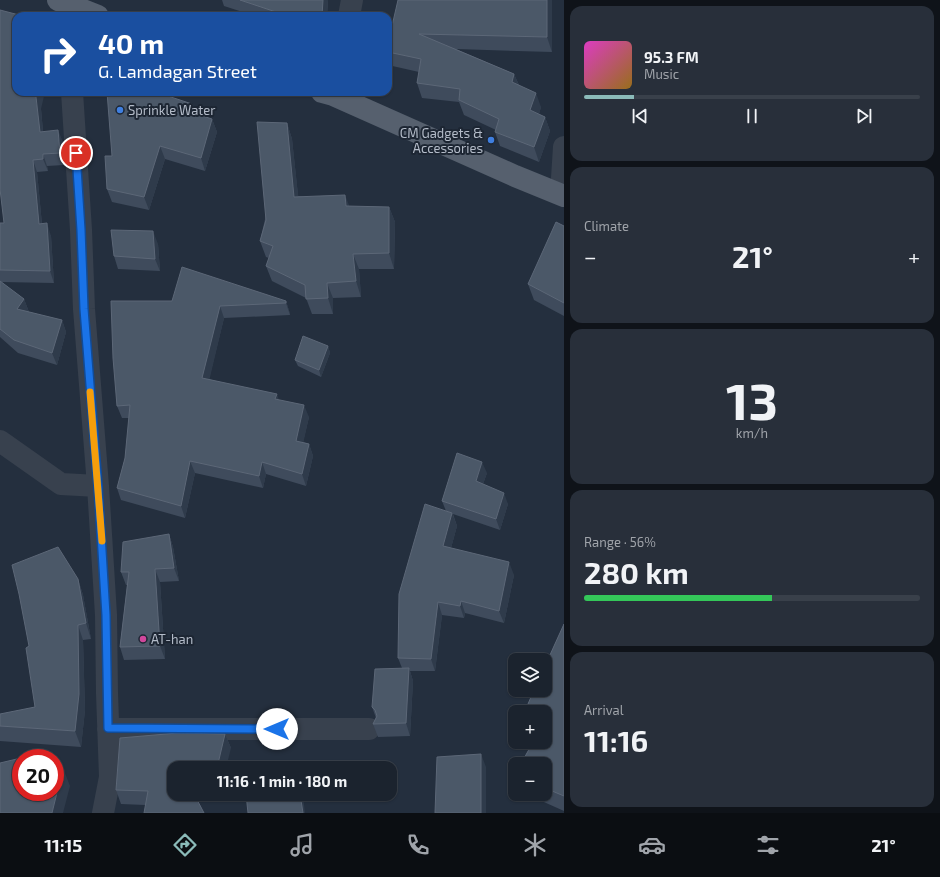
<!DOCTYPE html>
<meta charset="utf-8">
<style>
body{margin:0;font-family:"Exo 2",sans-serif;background:#282f3a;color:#f1f3f6;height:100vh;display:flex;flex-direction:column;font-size:15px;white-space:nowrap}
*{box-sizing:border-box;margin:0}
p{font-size:13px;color:#a0a4aa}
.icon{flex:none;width:22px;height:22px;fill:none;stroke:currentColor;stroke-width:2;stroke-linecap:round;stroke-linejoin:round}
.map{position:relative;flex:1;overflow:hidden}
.sheet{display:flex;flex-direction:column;gap:6px;padding:6px;background:#0f1319;width:376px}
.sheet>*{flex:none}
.guide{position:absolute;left:12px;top:12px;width:380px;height:84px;border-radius:12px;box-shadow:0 1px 3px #0004,0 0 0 1px #39404a;background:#1a4fa0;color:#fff;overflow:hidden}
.buttons{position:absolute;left:508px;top:653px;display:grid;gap:8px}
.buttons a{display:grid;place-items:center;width:44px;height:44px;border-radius:8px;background:#1b232e;box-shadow:0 1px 3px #0004,0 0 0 1px #39404a;font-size:20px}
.speed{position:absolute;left:12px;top:749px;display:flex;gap:8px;font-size:20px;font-weight:700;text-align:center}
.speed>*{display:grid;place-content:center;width:52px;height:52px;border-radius:50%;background:#1b232e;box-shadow:0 1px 3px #0004,0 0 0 1px #39404a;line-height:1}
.speed .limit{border:6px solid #d22;background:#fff;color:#111}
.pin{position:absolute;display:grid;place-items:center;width:34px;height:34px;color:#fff;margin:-17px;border:2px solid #fff;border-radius:50%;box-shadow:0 1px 4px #0007}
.me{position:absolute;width:44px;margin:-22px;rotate:270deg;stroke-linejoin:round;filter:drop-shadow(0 0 3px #0008)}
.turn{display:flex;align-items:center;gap:14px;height:84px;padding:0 20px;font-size:18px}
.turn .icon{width:52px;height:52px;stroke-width:2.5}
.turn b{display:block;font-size:28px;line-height:34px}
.big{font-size:30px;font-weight:700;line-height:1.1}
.sheet .widget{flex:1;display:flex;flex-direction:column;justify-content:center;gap:6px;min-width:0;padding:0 14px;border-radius:12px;background:#282f3a}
.sheet .dial{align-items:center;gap:0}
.dial b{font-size:52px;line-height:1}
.song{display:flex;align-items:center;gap:12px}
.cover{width:48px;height:48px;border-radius:6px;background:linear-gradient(135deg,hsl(310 70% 55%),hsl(40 70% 35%))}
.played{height:4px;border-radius:2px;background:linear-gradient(90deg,#8bbbb9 15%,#39404a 15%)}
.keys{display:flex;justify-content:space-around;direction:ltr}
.heat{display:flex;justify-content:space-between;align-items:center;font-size:22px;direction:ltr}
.charge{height:6px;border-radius:3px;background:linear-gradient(90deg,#34c759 56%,#39404a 0)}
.trip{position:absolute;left:167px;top:761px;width:230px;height:40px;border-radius:12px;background:#1b232e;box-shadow:0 1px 3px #0004,0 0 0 1px #39404a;font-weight:700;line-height:40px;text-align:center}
.tabs{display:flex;height:64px;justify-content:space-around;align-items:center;background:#0b0e12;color:#a0a4aa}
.tabs .icon{width:28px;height:28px}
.tabs .active{color:#8bbbb9}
.tabs b{font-size:18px;color:#f1f3f6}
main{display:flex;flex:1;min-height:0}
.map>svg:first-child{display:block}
</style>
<main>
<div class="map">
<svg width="564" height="813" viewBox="0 0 564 813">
<rect width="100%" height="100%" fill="#242f3e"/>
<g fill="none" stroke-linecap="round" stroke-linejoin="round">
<path stroke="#38414e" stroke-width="22" d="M349,16L352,0
M72,92L81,230L84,309L98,486L106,615L107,693L110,777L103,813
M561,194L564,147
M0,441L61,484L98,486
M108,729H369"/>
<path stroke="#56606e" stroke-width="22" d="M58,0L98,16
M322,92L333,95L515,176L564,196"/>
</g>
<path fill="#3f4b5c" d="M222,0H328L327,16H255L224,6Z
M398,0H552V52L456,49L514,74L519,85L541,107L539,114L545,117L550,131L539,162L500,146L495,132L496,130L464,115L459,102L422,98L417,83L419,72L388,65V25L392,26Z
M41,109L43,131L63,142L64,165L47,166L48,171L37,172L42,224L51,236L54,283L1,282L24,299L29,312L62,320L66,332L57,365L18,353L0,337V223H4Z
M195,113L212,119L217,132L205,171L165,159L149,210L112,202L107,189L112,156Z
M287,123L292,139L298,196L349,206L389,207L395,222L394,269H359L361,297L333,298V314H312L306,298L272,281L266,266L269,258L266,257L260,241Z
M564,226V316L534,300L528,284Z
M158,244L160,271L118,269L114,256Z
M111,301H286L290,314V315L224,318L209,379L279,400L309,417L303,442L309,444L313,456L306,486L266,474L263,488L195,473L185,518L121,500L117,488L125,458L129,418H122L117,406Z
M328,346L330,353L321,377L298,366L295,360Z
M487,473L483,484L508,504L500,530L453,514L457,526L451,548L514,575L504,623L465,613L464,618L442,615L435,671H410L413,681L410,736L378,737L373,724L376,718L372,707L402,668L398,658L446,511L442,501Z
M169,534L173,547L179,581L160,582L165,659L124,660L120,647L127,585H126L121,572Z
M78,579L83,595L91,639L83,640L85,710L81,747L0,741V714L35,707L29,646Z
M564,624V811L526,794H545V712H531L528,704Z
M225,734L231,748L174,768L145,805L121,804L116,790Z"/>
<path fill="#2f3b4b" d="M323,0H328L327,16H322Z
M547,0H552V52L547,37Z
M514,74L520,88L512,82Z
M38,92H45L41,109L44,144L40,132L36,97Z
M536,93L541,107L536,125L530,110Z
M192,104L196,117L190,112Z
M545,117L550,131L539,162L534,147Z
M212,119L217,132L205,171L201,158Z
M287,123L292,139L300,212L294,197Z
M58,130L63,142L64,165L60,153Z
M160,146L165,159L149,210L144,197Z
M43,154L47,166L48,171L43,159Z
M33,160L37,172L43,236L39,224Z
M345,195L351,210L346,206Z
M389,207L395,222L394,269L389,253Z
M47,223L51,236L54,283L50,271Z
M153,231L158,244L160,271L155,259Z
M353,254L359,269L361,297L356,281Z
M327,283L333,298V314L328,298Z
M24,299L29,312L17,309Z
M286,301L290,314V315L286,303Z
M220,306L224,318L207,390L202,378Z
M62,320L66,332L57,365L52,353Z
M328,346L330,353L321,377L319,370Z
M277,394L281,406L275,399Z
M304,405L309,417L301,453L296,441Z
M309,444L313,456L306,486L302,474Z
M190,461L195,473L185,518L181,506Z
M262,462L266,474L263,488L259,476Z
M482,462L487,473L480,492L476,481Z
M504,493L508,504L500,530L496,519Z
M452,513L457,526L448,559L443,546Z
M169,534L173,547L179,581L174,568Z
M509,562L514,575L504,623L499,611Z
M155,569L160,582L165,659L160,646Z
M78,579L83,595L91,639L86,623Z
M461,601L465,613L464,618L460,606Z
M438,602L442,615L435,671L431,659Z
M78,625L83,640L85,710L81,747L75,731Z
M409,668L413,681L410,736L406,723Z
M225,734L231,748L226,768H217Z
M481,754L486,767V813H481Z
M63,768L70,786L63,813H52Z
M300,794H302L303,796L305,813H303Z"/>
<path fill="#4b5868" stroke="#5c6777" d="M240,0H323L322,16H282V14Z
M398,0H547V37L419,34L514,74L512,82L536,93L530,110L545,117L534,147L495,132L499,119L459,100L460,89L417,83L421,59L388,52V25L392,26Z
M0,10L23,16H16V92H38L36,97L40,132L58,130L60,153L43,154V159L33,160L39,224L47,223L50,271L0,270V223H4L0,189Z
M107,92H156L192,104L190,112L212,119L201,158L160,146L144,197L107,189L105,156H112Z
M257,122L287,123L294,197L345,195L346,206L389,207V253L353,254L356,281L327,283L328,298L306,299L305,285L266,266L273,246L260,241L266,220Z
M556,222L564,226V303L528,284Z
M111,230L153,231L155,259L114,256Z
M182,267L286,301V303L220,306L202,378L277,394L275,399L304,405L296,441L309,444L302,474L262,462L259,476L190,461L181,506L117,488L125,458L130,405L117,406L113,358L111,301H172Z
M0,281L24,299L17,309L62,320L52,353L14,340L0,329Z
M303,336L328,346L319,370L295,360Z
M457,453L482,462L476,481L504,493L496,519L442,501Z
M425,504L452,513L443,546L509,562L499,611L461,601L460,606L438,602L431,659L398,658L399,594Z
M169,534L174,568L155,569L160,646L120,647L129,572H121L123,542Z
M58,547L78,579L86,623L78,625L79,694L75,731L0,726V714L35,707L26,648L29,646L19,594L12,565Z
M564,624V796L545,788V764H521L533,742H545V718L548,712L528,704L534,690H545V666Z
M409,668L406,723L373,724L377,716L375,710L372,707L375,669Z
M178,733L225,734L217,768H174V794H194L204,813H144L148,791L116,790L120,738Z
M481,754V813H435L437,757Z
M21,758V792H55V766L63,768L52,813H0V763Z
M246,794H300L303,813H248Z"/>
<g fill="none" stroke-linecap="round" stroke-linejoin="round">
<g stroke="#114b97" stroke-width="10">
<path id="route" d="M76,153L81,230L84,309L98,486L106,615L108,728L277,729"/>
</g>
<use href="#route" stroke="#1a73e8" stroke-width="7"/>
<path stroke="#f59e0b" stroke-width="7" d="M90,392L102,541"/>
</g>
<g fill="#3f7fe0" stroke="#1d2633" stroke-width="1.5">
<circle cx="120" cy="110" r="4"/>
<circle cx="491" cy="140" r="4"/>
</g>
<circle fill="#d1479c" stroke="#1d2633" stroke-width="1.5" cx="143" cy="639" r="4"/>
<g text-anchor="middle" stroke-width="4" stroke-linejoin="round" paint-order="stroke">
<g font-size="13" fill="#b4bcc9" stroke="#1d2633" text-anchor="start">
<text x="128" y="115">Sprinkle Water</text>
<text x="483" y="138" text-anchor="end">CM Gadgets &amp;<tspan x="483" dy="15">Accessories</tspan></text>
<text x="151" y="644">AT-han</text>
</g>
</g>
</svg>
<div class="buttons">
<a><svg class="icon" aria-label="layers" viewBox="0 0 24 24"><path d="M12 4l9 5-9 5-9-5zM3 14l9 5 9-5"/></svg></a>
<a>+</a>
<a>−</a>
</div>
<div class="speed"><div class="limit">20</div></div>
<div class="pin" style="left:76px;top:153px;background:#d93025"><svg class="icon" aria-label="arrive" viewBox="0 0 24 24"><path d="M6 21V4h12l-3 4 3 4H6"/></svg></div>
<svg class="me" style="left:277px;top:729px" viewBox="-20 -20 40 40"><circle r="19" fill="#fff"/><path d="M0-13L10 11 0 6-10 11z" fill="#1a73e8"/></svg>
<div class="trip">11:16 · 1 min · 180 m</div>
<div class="guide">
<div class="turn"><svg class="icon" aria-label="right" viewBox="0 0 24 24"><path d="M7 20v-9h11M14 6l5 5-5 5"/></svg><div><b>40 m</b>G. Lamdagan Street</div></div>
</div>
</div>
<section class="sheet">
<div class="widget">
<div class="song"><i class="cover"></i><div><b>95.3 FM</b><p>Music</p></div></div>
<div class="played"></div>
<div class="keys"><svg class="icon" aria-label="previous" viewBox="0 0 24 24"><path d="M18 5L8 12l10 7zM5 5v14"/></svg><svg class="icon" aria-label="pause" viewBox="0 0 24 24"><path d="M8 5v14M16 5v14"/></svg><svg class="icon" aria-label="next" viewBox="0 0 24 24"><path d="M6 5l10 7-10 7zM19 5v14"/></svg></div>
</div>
<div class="widget"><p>Climate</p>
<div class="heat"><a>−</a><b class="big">21°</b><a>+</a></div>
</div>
<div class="widget dial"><b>13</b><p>km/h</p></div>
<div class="widget"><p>Range · 56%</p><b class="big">280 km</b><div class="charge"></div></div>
<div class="widget"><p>Arrival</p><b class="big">11:16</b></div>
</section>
</main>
<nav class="tabs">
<b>11:15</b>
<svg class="icon active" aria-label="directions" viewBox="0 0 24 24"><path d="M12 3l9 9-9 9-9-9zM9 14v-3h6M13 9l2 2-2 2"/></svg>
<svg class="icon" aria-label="music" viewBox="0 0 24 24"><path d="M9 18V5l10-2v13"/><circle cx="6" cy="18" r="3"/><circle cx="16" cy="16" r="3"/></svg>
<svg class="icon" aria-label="phone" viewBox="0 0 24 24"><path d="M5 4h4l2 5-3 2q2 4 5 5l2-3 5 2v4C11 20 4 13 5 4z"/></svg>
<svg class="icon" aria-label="climate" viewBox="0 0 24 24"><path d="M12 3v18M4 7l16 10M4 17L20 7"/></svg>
<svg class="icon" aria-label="car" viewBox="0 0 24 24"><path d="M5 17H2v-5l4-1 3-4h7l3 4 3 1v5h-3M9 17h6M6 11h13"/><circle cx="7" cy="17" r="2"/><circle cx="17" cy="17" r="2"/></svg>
<svg class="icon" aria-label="filters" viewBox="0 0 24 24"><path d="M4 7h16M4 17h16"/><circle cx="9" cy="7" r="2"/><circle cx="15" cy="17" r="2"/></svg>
<b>21°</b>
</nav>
